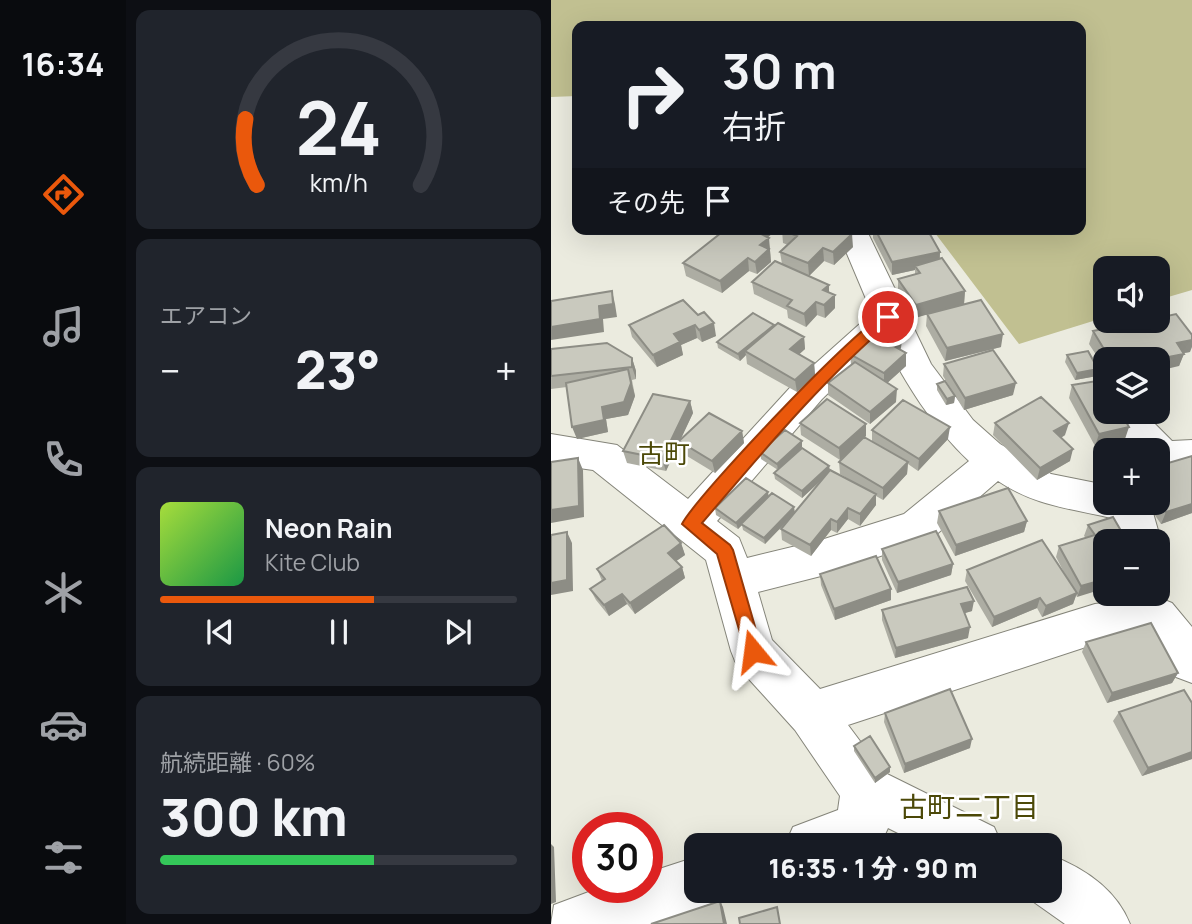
<!DOCTYPE html>
<html lang="ja">
<meta charset="utf-8">
<style>
body{margin:0;font-family:Manrope,"Noto Sans JP",sans-serif;background:#20242c;color:#f1f3f6;height:100vh;display:flex;flex-direction:column;font-size:26px;white-space:nowrap}
*{box-sizing:border-box;margin:0}
p{font-size:23px;color:#9ea1a6}
.icon{flex:none;width:38px;height:38px;fill:none;stroke:currentColor;stroke-width:2;stroke-linecap:round;stroke-linejoin:round}
.map{position:relative;flex:1;overflow:hidden}
.panel{display:flex;flex-direction:column;gap:10px;padding:10px;background:#0d0f14;width:425px}
.panel>*{flex:none}
.top-card{position:absolute;left:21px;top:21px;width:514px;height:214px;border-radius:14px;box-shadow:0 7px 28px #0002;background:#171b24;color:#f1f3f6;overflow:hidden}
.tools{position:absolute;left:542px;top:256px;display:grid;gap:14px}
.tools a{display:grid;place-items:center;width:77px;height:77px;border-radius:14px;background:#171b24;box-shadow:0 7px 28px #0002;font-size:35px}
.speed{position:absolute;left:21px;top:812px;display:flex;gap:14px;font-size:35px;font-weight:700;text-align:center}
.speed>*{display:grid;place-content:center;width:91px;height:91px;border-radius:50%;background:#171b24;box-shadow:0 7px 28px #0002;line-height:1}
.speed .limit{border:10px solid #d22;background:#fff;color:#111}
.pin{position:absolute;display:grid;place-items:center;width:60px;height:60px;color:#fff;margin:-30px;border:4px solid #fff;border-radius:50%;box-shadow:0 2px 7px #0007}
.me{position:absolute;width:77px;margin:-38px;rotate:344deg;stroke-linejoin:round;filter:drop-shadow(0 0 5px #0008)}
.turn{display:flex;align-items:center;gap:24px;height:147px;padding:0 35px;font-size:32px}
.turn .icon{width:91px;height:91px;stroke-width:2.5}
.turn b{display:block;font-size:49px;line-height:60px}
.then{display:flex;align-items:center;height:66px;padding:0 35px;background:#0003;gap:14px;font-size:26px}
.big{font-size:52px;font-weight:800;line-height:1.1}
.panel .tile{flex:1;display:flex;flex-direction:column;justify-content:center;gap:10px;min-width:0;padding:0 24px;border-radius:14px;background:#20242c}
.panel .dial{align-items:center;gap:0}
.dial svg{height:182px;overflow:visible;fill:none;stroke:#363941;stroke-width:7;stroke-linecap:round;text-anchor:middle}
.dial text{fill:#f1f3f6;stroke:none}
.song{display:flex;align-items:center;gap:21px}
.cover{width:84px;height:84px;border-radius:10px;background:linear-gradient(135deg,hsl(80 70% 55%),hsl(140 70% 35%))}
.played{height:7px;border-radius:4px;background:linear-gradient(90deg,#ea580c 60%,#363941 60%)}
.keys{display:flex;justify-content:space-around;direction:ltr}
.heat{display:flex;justify-content:space-between;align-items:center;font-size:38px;direction:ltr}
.charge{height:10px;border-radius:5px;background:linear-gradient(90deg,#34c759 60%,#363941 0)}
.trip{position:absolute;left:133px;top:833px;width:378px;height:70px;border-radius:14px;background:#171b24;box-shadow:0 7px 28px #0002;font-weight:800;line-height:70px;text-align:center}
main{display:flex;flex:1;min-height:0}
.tab-bar{display:flex;flex-direction:column;width:126px;justify-content:space-around;align-items:center;background:#090b0e;color:#9ea1a6}
.tab-bar .icon{width:49px;height:49px}
.tab-bar .active{color:#ea580c}
.tab-bar b{font-size:32px;color:#f1f3f6}
.map>svg:first-child{display:block}
</style>
<main>
<nav class="tab-bar">
<b>16:34</b>
<svg class="icon active" aria-label="directions" viewBox="0 0 24 24"><path d="M12 3l9 9-9 9-9-9zM9 14v-3h6M13 9l2 2-2 2"/></svg>
<svg class="icon" aria-label="music" viewBox="0 0 24 24"><path d="M9 18V5l10-2v13"/><circle cx="6" cy="18" r="3"/><circle cx="16" cy="16" r="3"/></svg>
<svg class="icon" aria-label="phone" viewBox="0 0 24 24"><path d="M5 4h4l2 5-3 2q2 4 5 5l2-3 5 2v4C11 20 4 13 5 4z"/></svg>
<svg class="icon" aria-label="climate" viewBox="0 0 24 24"><path d="M12 3v18M4 7l16 10M4 17L20 7"/></svg>
<svg class="icon" aria-label="car" viewBox="0 0 24 24"><path d="M5 17H2v-5l4-1 3-4h7l3 4 3 1v5h-3M9 17h6M6 11h13"/><circle cx="7" cy="17" r="2"/><circle cx="17" cy="17" r="2"/></svg>
<svg class="icon" aria-label="filters" viewBox="0 0 24 24"><path d="M4 7h16M4 17h16"/><circle cx="9" cy="7" r="2"/><circle cx="15" cy="17" r="2"/></svg>
</nav>
<section class="panel">
<div class="tile dial"><svg viewBox="0 0 100 80">
<path d="M14 69A42 42 0 1 1 86 69"/>
<path d="M14 69A42 42 0 0 1 9 40" stroke="#ea580c"/>
<text x="50" y="56" font-size="32" font-weight="700">24</text>
<text x="50" y="72" font-size="11">km/h</text>
</svg></div>
<div class="tile"><p>エアコン</p>
<div class="heat"><a>−</a><b class="big">23°</b><a>+</a></div>
</div>
<div class="tile">
<div class="song"><i class="cover"></i><div><b>Neon Rain</b><p>Kite Club</p></div></div>
<div class="played"></div>
<div class="keys"><svg class="icon" aria-label="previous" viewBox="0 0 24 24"><path d="M18 5L8 12l10 7zM5 5v14"/></svg><svg class="icon" aria-label="pause" viewBox="0 0 24 24"><path d="M8 5v14M16 5v14"/></svg><svg class="icon" aria-label="next" viewBox="0 0 24 24"><path d="M6 5l10 7-10 7zM19 5v14"/></svg></div>
</div>
<div class="tile"><p>航続距離 · 60%</p><b class="big">300 km</b><div class="charge"></div></div>
</section>
<div class="map">
<svg width="641" height="924" viewBox="0 0 641 924">
<rect width="100%" height="100%" fill="#ebebdf"/>
<path fill="#c1c091" d="M0,0H641V290L607,300V268H555V317L468,344L381,229H530V26H26V96L0,97Z"/>
<g fill="none" stroke-linecap="round" stroke-linejoin="round">
<g stroke="#85857a" stroke-width="2">
<path id="minor" d="M274,229H315L380,364L422,420L449,444L500,474L555,485V502H599L610,541L607,546V541H568L564,519C520,508 486,507 447,481L380,539L270,576L207,592L221,640L269,689L544,604L606,597L621,603L641,627V683L625,677L596,638L544,644L297,725L332,772L443,827L451,845H371L337,828L329,845H234L242,827L287,810L289,796L244,730L186,666L180,651L155,560L42,470L0,464V434L66,445L137,499L246,380L321,313L291,242L278,236ZM332,340C356,385 380,425 418,461L353,514L270,540L196,558L188,538L166,521L271,399Z
M555,402V411H591L621,441L641,440V470L607,469V450H582L555,421L550,411Z
M499,855C533,868 565,889 579,924H514L480,900L477,891H499Z
M145,857V891H168L164,902L102,924H0L3,905L51,887H96V873Z"/>
</g>
<use href="#minor" fill="#fff" fill-rule="evenodd"/>
</g>
<path fill="#adada3" d="M175,229H222V233L217,237L219,251L220,262L206,274L198,271L171,293L135,276L132,263Z
M322,229H376L389,252V259L414,291L413,304L393,310L450,347L394,361L375,326L376,314L364,318L347,292V279L364,274V270L341,275L322,238Z
M231,230L302,247L283,265L273,261L258,276L278,293L284,308L274,318L266,315L255,327L237,318L236,310L203,294L201,282L231,264L229,252L237,245L232,243Z
M132,300L165,336L151,342L146,338L130,345L132,355L106,367L81,337L78,325Z
M223,325V327L253,337L254,349L248,354L263,363L264,375L246,392L196,364L195,355L189,361L167,348L166,342Z
M542,331L639,352L633,353L628,366L607,359H555V370L538,344Z
M351,336L350,348L349,350L355,353V366L336,383L345,402L319,424L277,395V383L300,365L299,354Z
M0,349L81,358L85,371V379L81,380L84,396L77,415L55,419L57,432L26,439L16,387L0,389Z
M516,355L546,376L524,380L514,362Z
M393,364L462,395L413,410L392,376Z
M386,384L404,396L403,403L395,405L386,390Z
M521,385L574,439L544,446L518,398Z
M139,401L142,413L129,440L191,431L193,443L164,473L131,453L128,443L115,471L76,463L72,451Z
M249,423L315,436L313,437L321,442V430L397,439L367,471L357,464L356,474L332,500L325,496V505L309,526L297,519L286,533L280,530L260,556L231,540L230,529L238,519L214,544L192,530L191,525L187,529L165,515L164,508L217,497L244,512L276,475L251,498L224,479L223,473L227,470L210,459L209,452L251,441V447L247,452L278,466L279,471L301,481L289,474L288,462L311,440L289,460L250,435Z
M444,423L514,435L510,438L519,461L486,480L442,435Z
M607,466L641,513L610,524L595,502H607Z
M388,511L476,521L473,532L404,556L386,523Z
M562,517L526,597L525,595L522,604L491,617L486,608L441,627L414,581L416,570L517,580L505,557L508,546L535,538L533,536L537,525Z
M130,543L134,555L125,561L131,567L134,578L84,614L76,604L58,616L45,600L39,589L51,581L46,569Z
M331,549L402,564L400,575L346,593L331,560Z
M269,574L340,589V600L284,620L270,585Z
M331,610L421,611L413,613L417,638L344,658L331,620Z
M535,642L627,673L621,683L556,703L531,652Z
M641,703V759L591,776L562,721L568,712Z
M334,713L419,748L353,773L333,722Z
M303,746L339,772L324,783L303,751Z"/>
<path fill="#8d8d85" d="M209,229H222V233L207,245L206,232Z
M301,234L302,247L283,265L282,252Z
M218,238L220,262L206,274L204,262L209,245Z
M272,248L273,261L258,276L257,263Z
M389,252L388,265L364,266V270L341,275V262Z
M197,258L198,271L171,293L169,281Z
M278,285V297L272,290Z
M61,291L64,304L66,317L52,319L53,332L0,340V327L48,306Z
M414,291L413,304L364,318L365,305Z
M284,295V308L274,318L273,305Z
M265,302L266,315L255,327L253,314Z
M163,323L165,336L151,342L148,330Z
M144,325L146,338L130,345L132,355L106,367L102,355L123,334Z
M223,325L224,331L194,351L195,355L189,361L187,354Z
M452,334L450,347L394,361L396,348Z
M351,336L350,348L341,358V345Z
M253,337L254,349L240,362L239,349Z
M641,340V347L639,352L621,355L626,343Z
M355,353V366L333,386V373Z
M633,354L628,366L607,371V359Z
M81,358L85,371V379L81,367Z
M263,363L264,375L246,392L244,380Z
M77,369L84,396L77,415L55,419L57,432L26,439L21,427L51,407Z
M547,369L546,376L524,380L526,373Z
M465,383L462,395L413,410L414,398Z
M346,389L345,402L319,424V412Z
M404,396L403,403L395,405L396,399Z
M139,401L142,413L115,471L111,459Z
M518,423L514,435L500,444L503,431Z
M315,424V436L289,460L288,448Z
M399,427L397,439L367,471L368,459Z
M578,427L574,439L544,446L548,434Z
M191,431L193,443L164,473L161,461Z
M251,441V447L227,470L226,464Z
M522,449L519,461L486,480L489,468Z
M27,458L32,470L33,517L0,523V510Z
M357,462L356,474L332,500V488Z
M278,466L279,472L251,498V491Z
M217,492L218,498L187,529L185,523Z
M325,494V505L309,526V514Z
M641,504V513L610,524L615,512Z
M243,507L244,513L214,544L213,538Z
M297,508V519L286,533V522Z
M280,519V530L260,556L259,545Z
M476,521L473,532L404,556L405,545Z
M16,532L21,543L22,591L0,595V583Z
M130,543L134,555L121,564L117,553Z
M402,564L400,575L346,593L347,582Z
M131,567L134,578L84,614L79,603Z
M555,579V588L526,597L530,586Z
M340,589V600L284,620L283,609Z
M526,593L522,604L491,617L495,606Z
M71,594L76,604L58,616L53,605Z
M489,598L486,608L441,627L443,617Z
M423,601L421,611L408,615L410,604Z
M419,627L417,638L344,658L345,648Z
M627,673L621,683L556,703L561,693Z
M421,739L419,748L353,773L354,764Z
M641,752V759L591,776L597,768Z
M339,767V772L324,783V778Z
M0,844L3,847L5,902L0,904Z
M169,901L172,907L176,924H173Z"/>
<path fill="#c9c9be" stroke="#8d8d85" stroke-width="2" d="M175,229H209L206,232L218,238L209,245L218,249L204,262L197,258L169,281L132,263Z
M232,229H290L301,234L282,252L272,248L257,263L229,252L246,236L231,230Z
M324,229H376L389,252L341,262Z
M391,258L414,291L365,305L347,279L369,273L364,266Z
M224,261L278,285L272,290L284,295L273,305L265,302L253,314L236,306L241,300L201,282Z
M61,291L62,304L48,306L49,319L0,327V301Z
M132,300L147,315L153,312L163,323L148,330L144,325L123,334L129,342L102,355L78,325Z
M430,300L452,334L396,348L376,314Z
M202,313L223,325L187,354L166,342Z
M625,314L641,335V340L626,343L633,354L607,359H559L542,331L596,320H607V318Z
M227,323L253,337L239,349L263,363L244,380L194,351Z
M332,325L351,336L341,345L355,353L333,373L299,354Z
M56,343L81,358V367L0,376V349Z
M442,350L465,383L414,398L393,364Z
M537,351L547,369L526,373L516,355Z
M304,362L346,389L319,412L277,383Z
M77,369L80,383L73,402L51,407L53,420L21,427L15,383Z
M552,380L555,385V411H569L578,427L548,434L521,385Z
M394,381L404,396L396,399L386,384Z
M102,394L139,401L111,459L72,451Z
M490,397L518,423L503,431L522,449L489,468L444,423Z
M276,399L315,424L288,448L249,423Z
M352,400L399,427L368,459L321,430Z
M158,413L191,431L161,461L128,441Z
M234,430L251,441L226,464L209,452Z
M313,437L357,462L332,488L288,462Z
M251,448L278,466L251,491L223,473Z
M641,456V504L615,512L607,501V466Z
M27,458L28,506L0,510V462Z
M279,470L325,494L309,514L297,508L286,522L280,519L259,545L230,529Z
M195,478L217,492L185,523L164,508Z
M457,488L476,521L405,545L388,511Z
M221,493L243,507L213,538L190,524Z
M562,517L576,541H555V579L530,586L508,546L544,535L537,525Z
M113,525L130,543L117,553L131,567L79,603L71,594L53,605L39,589L54,579L46,569Z
M385,531L402,564L347,582L331,549Z
M16,532V580L0,583V535Z
M491,540L526,593L495,606L489,598L443,617L416,570Z
M325,556L340,589L283,609L269,574Z
M416,587L423,601L410,604L419,627L345,648L331,610Z
M600,623L627,673L561,693L535,642Z
M399,689L421,739L354,764L334,713Z
M633,690L641,703V752L597,768L568,712Z
M319,736L339,767L324,778L303,746Z
M169,901L173,924H100Z
M226,907L229,924H189L188,918Z"/>
<path fill="#ea580c" stroke="#983908" stroke-width="2" d="M337,312L344,317L342,320C271,380 211,453 151,523L179,545L182,550L211,651L209,657L202,659L196,657L166,554L131,524C145,496 312,320 337,312Z"/>
<g text-anchor="middle" stroke-width="5" stroke-linejoin="round" paint-order="stroke">
<g font-size="26" fill="#4c4908" stroke="#fff">
<text x="113" y="463">古町</text>
</g>
<g font-size="28" fill="#4c4908" stroke="#fff">
<text x="418" y="817">古町二丁目</text>
</g>
</g>
</svg>
<div class="tools">
<a><svg class="icon" aria-label="sound" viewBox="0 0 24 24"><path d="M4 9h4l5-4v14l-5-4H4zM17 9q2 3 0 6"/></svg></a>
<a><svg class="icon" aria-label="layers" viewBox="0 0 24 24"><path d="M12 4l9 5-9 5-9-5zM3 14l9 5 9-5"/></svg></a>
<a>+</a>
<a>−</a>
</div>
<div class="speed"><div class="limit">30</div></div>
<div class="pin" style="left:337px;top:317px;background:#d93025"><svg class="icon" aria-label="arrive" viewBox="0 0 24 24"><path d="M6 21V4h12l-3 4 3 4H6"/></svg></div>
<svg class="me" style="left:202px;top:651px" viewBox="-20 -20 40 40"><path d="M0-17L14 15 0 8-14 15z" fill="#ea580c" stroke="#fff" stroke-width="4"/></svg>
<div class="trip">16:35 · 1 分 · 90 m</div>
<div class="top-card">
<div class="turn"><svg class="icon" aria-label="right" viewBox="0 0 24 24"><path d="M7 20v-9h11M14 6l5 5-5 5"/></svg><div><b>30 m</b>右折</div></div>
<div class="then">その先<svg class="icon" aria-label="arrive" viewBox="0 0 24 24"><path d="M6 21V4h12l-3 4 3 4H6"/></svg></div>
</div>
</div>
</main>
